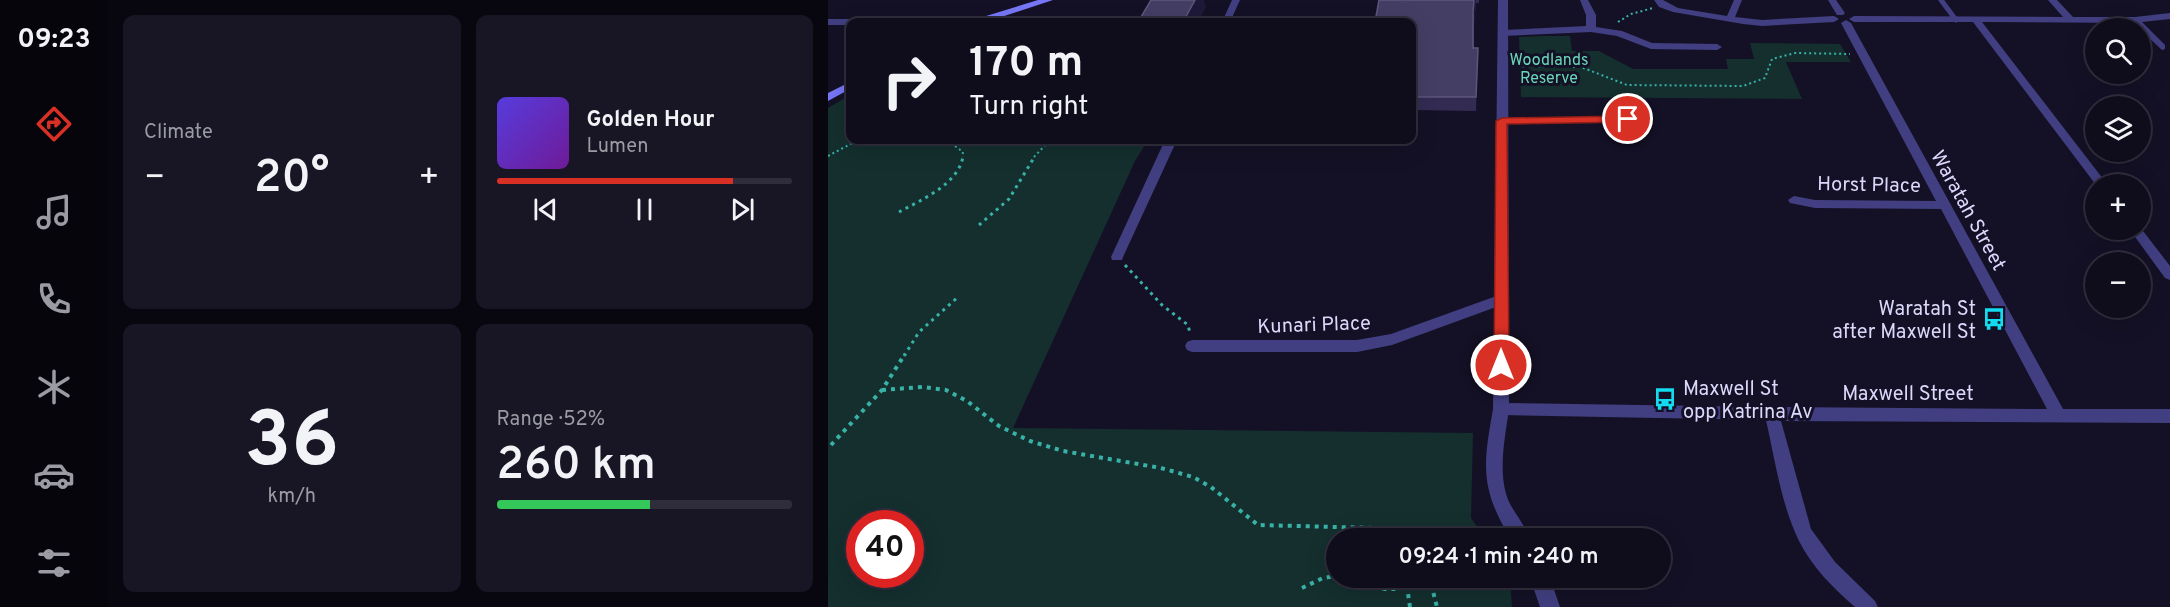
<!DOCTYPE html>
<meta charset="utf-8">
<style>
body{margin:0;font-family:Overpass,sans-serif;background:#181625;color:#f1f3f6;height:100vh;display:flex;flex-direction:column;font-size:22px;white-space:nowrap}
*{box-sizing:border-box;margin:0}
p{font-size:20px;color:#9b9ca3}
.icon{flex:none;width:33px;height:33px;fill:none;stroke:currentColor;stroke-width:2;stroke-linecap:round;stroke-linejoin:round}
.map{position:relative;flex:1;overflow:hidden}
.details{display:flex;flex-direction:column;gap:15px;padding:15px;background:#08070f;width:720px}
.details>*{flex:none}
.banner{position:absolute;left:18px;top:18px;width:570px;height:126px;border-radius:12px;box-shadow:0 6px 24px #0002,0 0 0 2px #2f2d3b;background:#0f0d1c;color:#f1f3f6;overflow:hidden}
.tools{position:absolute;left:1257px;top:18px;display:grid;gap:12px}
.tools a{display:grid;place-items:center;width:66px;height:66px;border-radius:50%;background:#0f0d1c;box-shadow:0 6px 24px #0002,0 0 0 2px #2f2d3b;font-size:30px}
.speed{position:absolute;left:18px;top:510px;display:flex;gap:12px;font-size:30px;font-weight:700;text-align:center}
.speed>*{display:grid;place-content:center;width:78px;height:78px;border-radius:50%;background:#0f0d1c;box-shadow:0 6px 24px #0002,0 0 0 2px #2f2d3b;line-height:1}
.speed .limit{border:9px solid #d22;background:#fff;color:#111}
.pin{position:absolute;display:grid;place-items:center;width:51px;height:51px;color:#fff;margin:-26px;border:3px solid #fff;border-radius:50%;box-shadow:0 2px 6px #0007}
.me{position:absolute;width:66px;margin:-33px;rotate:0deg;stroke-linejoin:round;filter:drop-shadow(0 0 4px #0008)}
.turn{display:flex;align-items:center;gap:21px;height:126px;padding:0 24px;font-size:27px}
.turn .icon{width:78px;height:78px;stroke-width:2.5}
.turn b{display:block;font-size:42px;line-height:51px}
.big{font-size:45px;font-weight:600;line-height:1.1}
.details .widget{flex:1;display:flex;flex-direction:column;justify-content:center;gap:9px;min-width:0;padding:0 21px;border-radius:12px;background:#181625}
.details .dial{align-items:center;gap:0}
.dial b{font-size:78px;line-height:1}
.song{display:flex;align-items:center;gap:18px}
.cover{width:72px;height:72px;border-radius:9px;background:linear-gradient(135deg,hsl(250 70% 55%),hsl(280 70% 35%))}
.played{height:6px;border-radius:3px;background:linear-gradient(90deg,#d93025 80%,#2f2d3b 80%)}
.keys{display:flex;justify-content:space-around;direction:ltr}
.heat{display:flex;justify-content:space-between;align-items:center;font-size:33px;direction:ltr}
.charge{height:9px;border-radius:4px;background:linear-gradient(90deg,#34c759 52%,#2f2d3b 0)}
.details .tiles{flex:1;display:grid;gap:15px;grid-template-columns:repeat(2,1fr)}
.trip{position:absolute;left:498px;top:528px;width:345px;height:60px;border-radius:30px;background:#0f0d1c;box-shadow:0 6px 24px #0002,0 0 0 2px #2f2d3b;font-weight:600;line-height:60px;text-align:center}
main{display:flex;flex:1;min-height:0}
.dock{display:flex;flex-direction:column;width:108px;justify-content:space-around;align-items:center;background:#06050b;color:#9b9ca3}
.dock .icon{width:42px;height:42px}
.dock .current{color:#d93025}
.dock b{font-size:27px;color:#f1f3f6}
.map>svg:first-child{display:block}
</style>
<main>
<nav class="dock">
<b>09:23</b>
<svg class="icon current" aria-label="directions" viewBox="0 0 24 24"><path d="M12 3l9 9-9 9-9-9zM9 14v-3h6M13 9l2 2-2 2"/></svg>
<svg class="icon" aria-label="music" viewBox="0 0 24 24"><path d="M9 18V5l10-2v13"/><circle cx="6" cy="18" r="3"/><circle cx="16" cy="16" r="3"/></svg>
<svg class="icon" aria-label="phone" viewBox="0 0 24 24"><path d="M5 4h4l2 5-3 2q2 4 5 5l2-3 5 2v4C11 20 4 13 5 4z"/></svg>
<svg class="icon" aria-label="climate" viewBox="0 0 24 24"><path d="M12 3v18M4 7l16 10M4 17L20 7"/></svg>
<svg class="icon" aria-label="car" viewBox="0 0 24 24"><path d="M5 17H2v-5l4-1 3-4h7l3 4 3 1v5h-3M9 17h6M6 11h13"/><circle cx="7" cy="17" r="2"/><circle cx="17" cy="17" r="2"/></svg>
<svg class="icon" aria-label="filters" viewBox="0 0 24 24"><path d="M4 7h16M4 17h16"/><circle cx="9" cy="7" r="2"/><circle cx="15" cy="17" r="2"/></svg>
</nav>
<section class="details">
<div class="tiles">
<div class="widget"><p>Climate</p>
<div class="heat"><a>−</a><b class="big">20°</b><a>+</a></div>
</div>
<div class="widget">
<div class="song"><i class="cover"></i><div><b>Golden Hour</b><p>Lumen</p></div></div>
<div class="played"></div>
<div class="keys"><svg class="icon" aria-label="previous" viewBox="0 0 24 24"><path d="M18 5L8 12l10 7zM5 5v14"/></svg><svg class="icon" aria-label="pause" viewBox="0 0 24 24"><path d="M8 5v14M16 5v14"/></svg><svg class="icon" aria-label="next" viewBox="0 0 24 24"><path d="M6 5l10 7-10 7zM19 5v14"/></svg></div>
</div>
<div class="widget dial"><b>36</b><p>km/h</p></div>
<div class="widget"><p>Range · 52%</p><b class="big">260 km</b><div class="charge"></div></div>
</div>
</section>
<div class="map">
<svg width="1342" height="607" viewBox="0 0 1342 607">
<rect width="100%" height="100%" fill="#141126"/>
<path fill="#142f2e" fill-rule="evenodd" d="M715,36H742L744,51H771L805,69H900L898,59H926L922,43L1012,44L1023,62H958L974,99L693,97L691,37Z
M22,95V140H320L307,161L185,428L645,433L643,518L657,538H508V578H682L684,607H0V108ZM32,524H82V574H32Z"/>
<g fill="none" stroke-linecap="round" stroke-linejoin="round">
<path stroke="#38b1a7" stroke-width="2" stroke-dasharray="2 3" stroke-linecap="butt" d="M790,22L803,14L825,8
M685,66L753,67L799,85L915,86L937,78L944,59L967,53L1022,54
M119,140L135,152L134,157
M155,140L161,145L176,140
M0,156L30,140
M206,157L222,140"/>
<path stroke="#38b1a7" stroke-width="3" stroke-dasharray="3 4.5" stroke-linecap="butt" d="M71,212C93,200 131,184 135,156
M151,225L181,199L207,156
M297,265L334,305L360,325L362,333
M76,356L91,332L131,296"/>
<path stroke="#38b1a7" stroke-width="4" stroke-dasharray="4 5" stroke-linecap="butt" d="M54,390L94,387L118,390L139,401L171,426L202,441L235,451L333,468L365,477L383,487L430,525L548,528L554,538
M3,445L54,390L77,354
M520,578L557,589H568L578,578
M598,578L602,580L609,607
M474,588L495,578L508,576
M582,607L578,580L598,578"/>
<path stroke="#413f81" stroke-width="5" d="M1113,0L1128,20
M674,121L800,119"/>
<path fill="#413f81" fill-rule="evenodd" d="M404,0H412L402,22H394Z
M752,0H760L768,15V27L794,31L824,43L889,44L894,47L889,50L823,49L789,36L763,32L675,36L670,33L675,30L758,26V15Z
M826,0H835L850,8L899,16L906,0H914L907,17L934,20L1006,16L1011,19L1006,22L934,26L915,24L845,12L831,7Z
M1000,0H1008L1017,13L1015,15H1009Z
M1220,0H1229L1245,17H1307L1342,13V19L1314,22L1337,45V49L1334,50L1305,23L1154,22L1279,184L1268,185L1145,22H1026L1021,19L1026,16L1235,17Z
M1018,20L1023,23L1235,409H1342V423L953,421L983,529L1007,562L1047,601L1050,607H1027C1005,588 984,567 971,541C953,504 947,460 938,420L673,415L668,414L665,409L668,404L673,403L944,407L1219,409L1113,209L987,208L962,203L960,200L966,196L987,200L1108,201L1013,23Z
M337,140H349L295,257L294,260H284L283,257Z
M1312,227L1342,266V280L1337,278L1302,230H1312Z
M674,294L681,299L679,303L564,345L529,352H364L359,350L357,346L359,342L364,340H529L563,334Z"/>
<path fill="#413f81" fill-rule="evenodd" d="M670,0H680L681,409C677,438 669,474 681,502C687,514 697,525 701,538H682C652,487 655,466 665,409Z
M0,19H117L122,22H22V25H0Z
M702,578H722L732,607H712Z"/>
<path fill="#7776f6" fill-rule="evenodd" d="M210,0H225L158,22H120L125,19L145,20Z
M22,82V89L0,101V93Z"/>
</g>
<path fill="#332b52" d="M550,0H651V3H648L646,24V48H650L648,111L584,110V22L551,2Z"/>
<path fill="#1f1939" d="M367,0H376L378,7L370,22H355Z
M646,0H648L646,24L645,12Z
M650,48V61L648,111V97Z"/>
<path fill="#453e64" stroke="#5d567c" stroke-width="1.5" d="M323,0H367L355,22H310Z
M551,0H646L645,12V48H650L648,97H584V22H547Z"/>
<path fill="#d93025" stroke="#8d1f18" stroke-width="1.5" d="M800,116L803,117V122L679,124L681,365L679,369H668L666,365L668,121L674,118Z"/>
<defs>
<g id="bus-bare" transform="scale(1.8)"><path d="M-5-6H5V4H4V6H2V4H-2V6H-4V4H-5ZM-3.5-4V0h7V-4ZM-3.5 1.2v1.5H-2V1.2ZM2 1.2v1.5H3.5V1.2Z" fill="#12dcef" stroke="#141126" stroke-width="2.5" paint-order="stroke"/></g>
</defs>
<g fill-rule="evenodd">
<use href="#bus-bare" x="1166" y="319"/>
<use href="#bus-bare" x="837" y="399"/>
</g>
<g text-anchor="middle" stroke-width="6" stroke-linejoin="round" paint-order="stroke">
<g font-size="16" fill="#69d8ba" stroke="#141126">
<text x="721" y="65">Woodlands<tspan x="721" dy="18">Reserve</tspan></text>
</g>
<g font-size="20" fill="#dcd8fc" stroke="#141126">
<text transform="translate(1041 184) rotate(1)" y="7">Horst Place</text>
<text transform="translate(1141 210) rotate(61)" y="7">Waratah Street</text>
<text transform="translate(486 324) rotate(-2)" y="7">Kunari Place</text>
<text x="1080" y="400">Maxwell Street</text>
</g>
<g font-size="20" fill="#dcd8fc" stroke="#141126" text-anchor="end">
<text x="1148" y="315">Waratah St<tspan x="1148" dy="23">after Maxwell St</tspan></text>
<text x="855" y="395" text-anchor="start">Maxwell St<tspan x="855" dy="23">opp Katrina Av</tspan></text>
</g>
</g>
</svg>
<div class="tools">
<a><svg class="icon" aria-label="search" viewBox="0 0 24 24"><circle cx="10" cy="10" r="6"/><path d="M15 15l6 6"/></svg></a>
<a><svg class="icon" aria-label="layers" viewBox="0 0 24 24"><path d="M12 4l9 5-9 5-9-5zM3 14l9 5 9-5"/></svg></a>
<a>+</a>
<a>−</a>
</div>
<div class="speed"><div class="limit">40</div></div>
<div class="pin" style="left:800px;top:119px;background:#d93025"><svg class="icon" aria-label="arrive" viewBox="0 0 24 24"><path d="M6 21V4h12l-3 4 3 4H6"/></svg></div>
<svg class="me" style="left:673px;top:365px" viewBox="-20 -20 40 40"><circle r="17" fill="#d93025" stroke="#fff" stroke-width="3"/><path d="M0-11L8 9 0 5-8 9z" fill="#fff"/></svg>
<div class="trip">09:24 · 1 min · 240 m</div>
<div class="banner">
<div class="turn"><svg class="icon" aria-label="right" viewBox="0 0 24 24"><path d="M7 20v-9h11M14 6l5 5-5 5"/></svg><div><b>170 m</b>Turn right</div></div>
</div>
</div>
</main>
